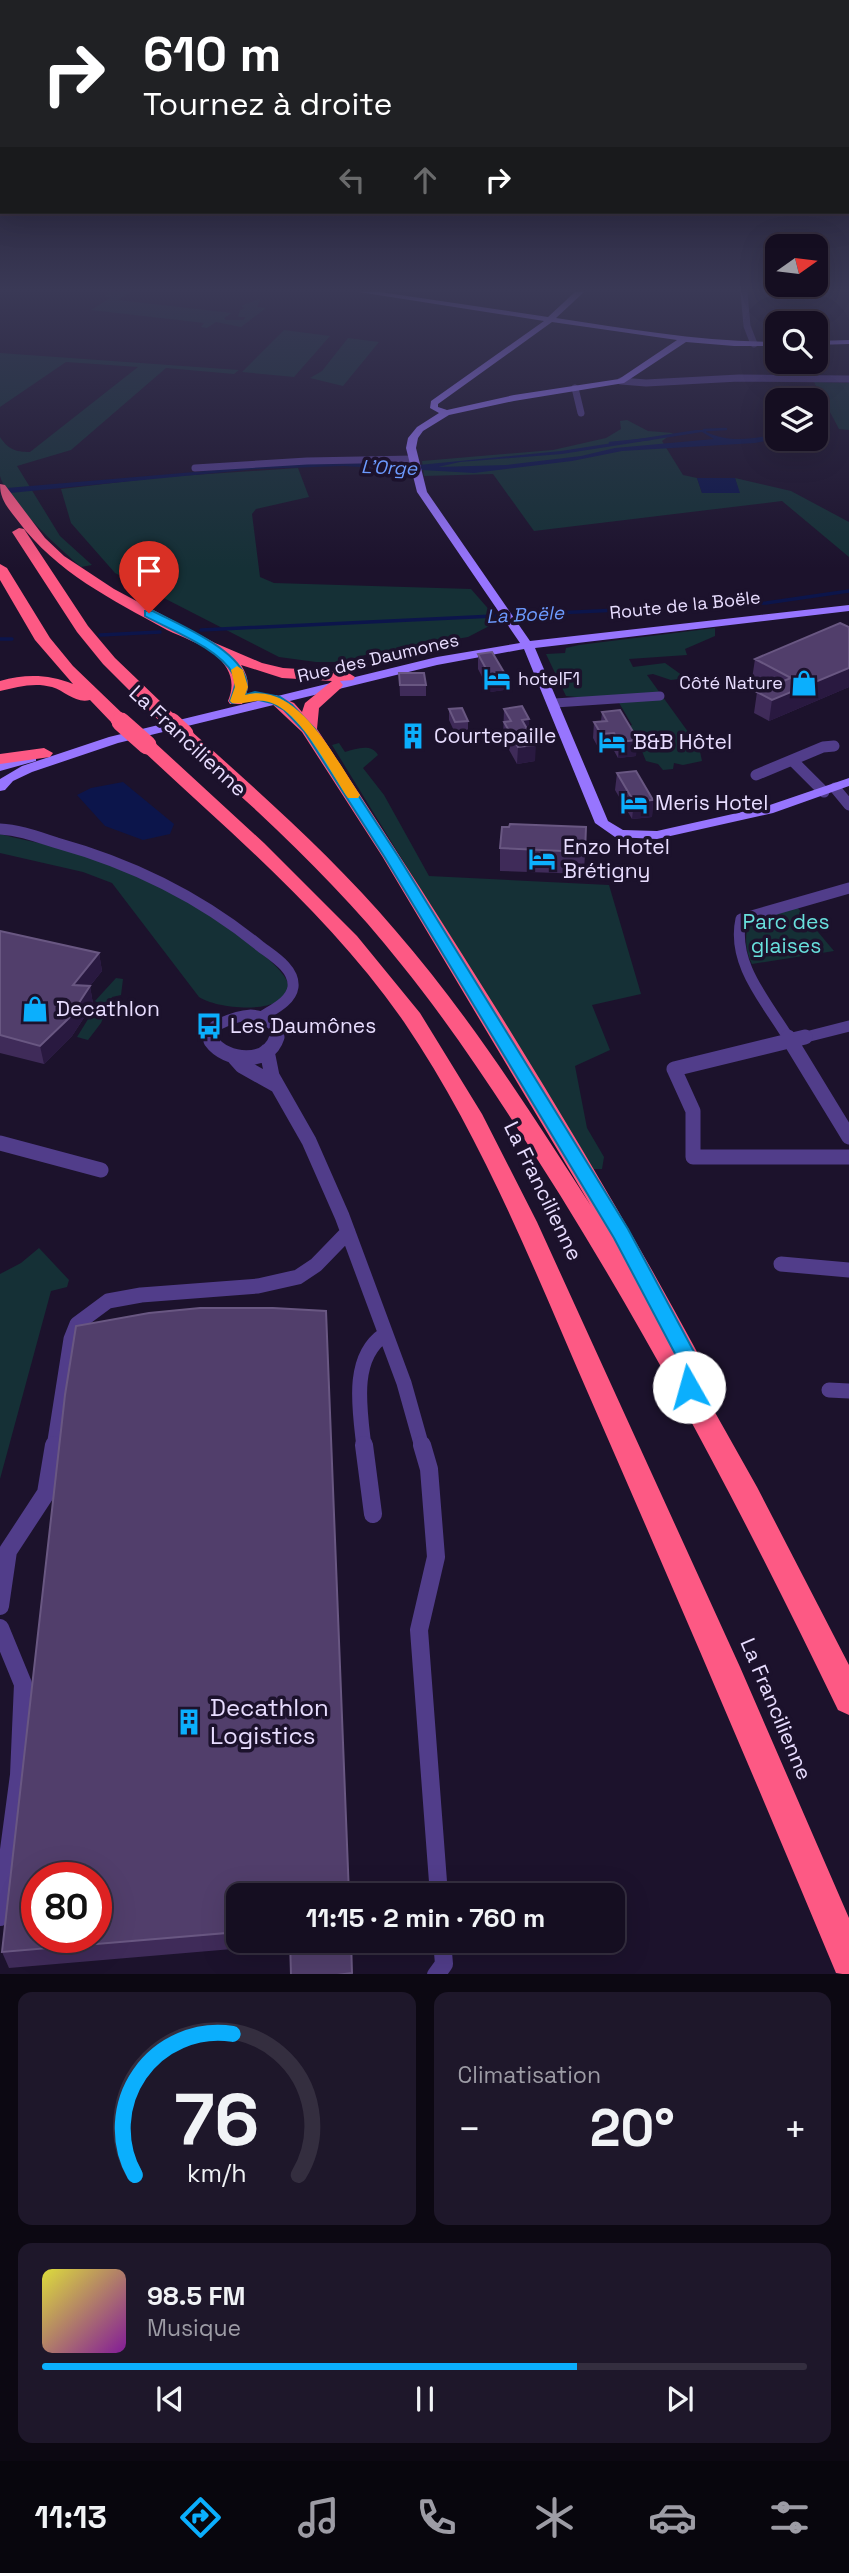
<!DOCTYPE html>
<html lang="fr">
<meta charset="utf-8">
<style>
body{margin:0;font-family:"Space Grotesk",sans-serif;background:#1e172a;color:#f1f3f6;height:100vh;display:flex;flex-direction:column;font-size:26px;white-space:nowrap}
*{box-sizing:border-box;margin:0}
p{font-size:23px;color:#9d9ca5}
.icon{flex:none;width:38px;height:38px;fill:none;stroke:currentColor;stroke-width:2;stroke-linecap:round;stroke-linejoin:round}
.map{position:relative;height:1974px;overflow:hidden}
.side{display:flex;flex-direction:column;gap:18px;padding:18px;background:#0c0812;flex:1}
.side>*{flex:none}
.top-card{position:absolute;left:0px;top:0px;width:850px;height:214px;box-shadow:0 7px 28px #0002,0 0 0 2px #342e3f;background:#202124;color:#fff;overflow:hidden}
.needle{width:46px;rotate:76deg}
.controls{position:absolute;left:765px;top:234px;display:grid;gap:14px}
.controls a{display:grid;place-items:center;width:63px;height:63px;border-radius:14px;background:#150e21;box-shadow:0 7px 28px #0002,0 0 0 2px #342e3f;font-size:35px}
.speed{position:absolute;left:21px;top:1862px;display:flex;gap:14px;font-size:35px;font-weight:700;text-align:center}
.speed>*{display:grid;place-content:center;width:91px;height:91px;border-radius:50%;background:#150e21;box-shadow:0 7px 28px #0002,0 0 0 2px #342e3f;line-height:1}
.speed .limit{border:10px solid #d22;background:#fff;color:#111}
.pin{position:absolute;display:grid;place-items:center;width:60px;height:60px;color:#fff;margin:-72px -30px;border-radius:50% 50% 50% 0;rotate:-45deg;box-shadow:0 0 7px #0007}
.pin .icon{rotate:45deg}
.me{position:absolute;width:77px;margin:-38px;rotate:353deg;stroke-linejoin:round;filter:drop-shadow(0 0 5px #0008)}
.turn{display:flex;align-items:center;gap:24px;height:147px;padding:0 28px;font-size:32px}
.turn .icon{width:91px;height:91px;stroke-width:2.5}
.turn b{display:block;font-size:49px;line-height:60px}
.lanes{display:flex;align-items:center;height:66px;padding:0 28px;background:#0003;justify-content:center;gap:35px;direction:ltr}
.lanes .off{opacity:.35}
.big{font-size:52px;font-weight:800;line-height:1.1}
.side .tile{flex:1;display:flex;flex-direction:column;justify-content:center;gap:10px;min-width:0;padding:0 24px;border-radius:14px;background:#1e172a}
.side .dial{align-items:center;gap:0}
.dial svg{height:182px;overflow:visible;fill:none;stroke:#342e3f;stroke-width:7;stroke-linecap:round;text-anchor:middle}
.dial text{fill:#f1f3f6;stroke:none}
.song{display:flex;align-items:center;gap:21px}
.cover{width:84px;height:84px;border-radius:10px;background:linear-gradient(135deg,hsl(60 70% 55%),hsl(290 70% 35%))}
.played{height:7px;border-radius:4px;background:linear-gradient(90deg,#0baffd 70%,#342e3f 70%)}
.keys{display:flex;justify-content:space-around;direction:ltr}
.heat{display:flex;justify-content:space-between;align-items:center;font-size:38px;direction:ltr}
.side .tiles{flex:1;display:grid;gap:18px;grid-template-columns:1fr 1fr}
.tile:last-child{grid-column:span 2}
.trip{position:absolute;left:226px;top:1883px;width:399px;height:70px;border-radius:14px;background:#150e21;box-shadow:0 7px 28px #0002,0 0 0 2px #342e3f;font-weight:800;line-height:70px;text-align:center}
.menu{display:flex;height:112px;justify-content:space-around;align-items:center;background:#08060d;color:#9d9ca5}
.menu .icon{width:49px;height:49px}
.menu .current{color:#0baffd}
.menu b{font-size:32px;color:#f1f3f6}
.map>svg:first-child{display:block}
</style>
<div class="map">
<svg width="849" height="1975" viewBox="0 0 849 1975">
<rect width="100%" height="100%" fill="#1c122c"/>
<path fill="#153036" d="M102,292H130L118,300L232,313L224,318L226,320H243L246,317H238L240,310L245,308L241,306L261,298L257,307L266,308L241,327L216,322L207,328L201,327L204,323L91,310L110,298L106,296L110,293Z
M284,330L330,336L294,377L242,372Z
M348,338L379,342L343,386L310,378L322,371Z
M0,353L239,370L234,374L166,368L71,450L17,466L60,536L92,565L81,567C61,550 6,500 0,476C0,465 0,449 0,437C8,449 15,452 30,452L138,367L66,362L0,407Z
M814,382L849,383V430L839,429Z
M627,420L648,431L673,433L662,441L683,475L697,478L702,493H739L735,478L791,491L849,522V557L782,501L534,531L493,474L424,476L422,461L553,450L606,438L621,429L620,421Z
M298,468L309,497L256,509L252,514L260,577L274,583L471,589L499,621L468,637L365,655L342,662H316L279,657L115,573L71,523L61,489L164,477Z
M715,628V636L685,649L687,655L629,659L633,667L665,663L686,678L671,680L653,674L647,675L699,747L702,761L683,765L674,763L673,769L663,770L658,764L646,761L641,749L632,747L635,735L625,734L623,730L632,725L618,701L566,696L546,654L565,653L566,648L579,645Z
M339,743L345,752C356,749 371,743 378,755L363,768L384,795L429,876L609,885L641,994L592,1005L610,1050L575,1066L587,1128L604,1157L602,1169H592L332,745Z
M0,834C34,843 72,848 104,861C133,874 164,887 191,903C209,913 288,967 288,985C288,1017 216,1009 199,997L112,883L83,872L0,853Z
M797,907L834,951L752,964C745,951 744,934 750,920Z
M116,978L123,979L121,995L112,997L101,1023L88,1040L77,1037L98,1003L95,1001Z
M39,1248L69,1280L67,1287L51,1291L0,1479V1274L21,1263Z"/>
<path fill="#0c154b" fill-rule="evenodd" d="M696,430H707L706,432C730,443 752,439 777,434V439L755,443L622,451L572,461L474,473L421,470L419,465L561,451ZM702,432L714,439L615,448L581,456L506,465L438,467L460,462L562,454Z
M371,463L410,466L411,470L343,466L257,469L10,493L7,488L287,464Z
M697,478H735L740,493H702Z
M123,782L174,824L170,834L143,840L105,826L77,795L91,788Z"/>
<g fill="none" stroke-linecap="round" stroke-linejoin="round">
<path stroke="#0c154b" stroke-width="2.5" d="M704,430L726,429
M610,443L650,439"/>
<path stroke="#0c154b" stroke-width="3.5" d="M201,630L766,603L849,591
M100,635L160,632
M0,639H12"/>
<path stroke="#513d8a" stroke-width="7" d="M744,292L747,326L754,344
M621,381L646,383L739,378L849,379
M575,388L581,413
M195,468L307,461L413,459"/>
<path stroke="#513d8a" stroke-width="9" d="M555,703L660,696"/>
<path stroke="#513d8a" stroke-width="11" d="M793,761L824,792
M756,775L823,747L834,746
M835,788L849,805
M0,829C20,830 38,837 57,843C133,864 200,897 261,947C273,956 295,969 293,987C291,1001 274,1009 263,1016
M212,1039L215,1026C238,1015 262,1006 278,1032L276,1039
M789,1039C767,1002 731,964 741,919L849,888
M798,1039L849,1026"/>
<path stroke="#513d8a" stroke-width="15" d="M212,1037L211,1041C226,1062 268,1066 277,1037
M788,1037L849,1137
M805,1037L674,1069L693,1111V1157H849
M267,1051L272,1076L309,1141L342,1216L404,1383L422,1447
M234,1057L242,1066L276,1085
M0,1143L101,1170
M781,1264L849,1270
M829,1390L849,1391
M54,1447L71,1339L77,1324L108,1301L141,1295L258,1286L298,1277L316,1265L348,1232
M364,1447C360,1411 350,1358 384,1335"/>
<path stroke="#513d8a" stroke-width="18" d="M364,1445L373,1514
M422,1445L429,1469L436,1557L419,1630L439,1895
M0,1606L8,1551L46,1493L54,1445
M0,1628L23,1684L19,1775L0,1917
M436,1975L444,1964L442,1941"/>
<path fill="#9775fe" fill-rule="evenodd" d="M359,292H380L548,317L575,292H584L556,318C630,329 703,342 777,342V346H734L686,342L624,383L514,401L449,415L423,431L418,438L416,448L427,492L530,641L849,605V611L535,648L608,821L623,830L657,831L764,807L849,778V786L773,813L657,839L615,837L595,823L524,649L437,665L118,743L32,772L13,781L5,790L0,791V779L22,766L109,737L437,657L520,643L417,492L406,448L408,438L417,427L439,413L430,408L431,401L544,321ZM552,322L677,340L619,379L514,395L447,410L438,407V404Z
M849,340V344L816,345V341Z
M31,754L36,755V761L0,771V763Z"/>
<path fill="#fd5984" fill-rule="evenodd" d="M0,484L5,485L45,538L64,556L114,589L215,643L262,663L283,668L347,672L355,677L353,680L340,681L343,685L341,688L319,708L317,729C450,932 581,1137 696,1350L700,1358L696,1366L690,1368L757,1487L849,1665V1715L838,1710C753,1534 663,1361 560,1195C510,1116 460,1037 401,964C358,909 309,860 258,812C231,786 198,763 176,734L178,730H190C261,794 333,857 395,930C469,1015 530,1111 591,1206L382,856L302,732L268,700L276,695L294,703L302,712L305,703L332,681L282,678L241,665C250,679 250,690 242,704H230L228,701C236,682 230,667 214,654C202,644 182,637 167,630C111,599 57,573 18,521C8,508 0,500 0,484Z
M19,528L24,529L88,626L115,658L163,704L165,708L163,712H151L103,664L77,632L12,532Z
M0,564L7,568L50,638L73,666L124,715L126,719L124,723H112L90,700C76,704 65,691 52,687C34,682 17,687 0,691V681C25,674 48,674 73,684L35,640L0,580Z
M147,740L153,741L264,843L357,936L420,1013L482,1114L537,1222L740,1667L849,1918V1975L836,1973C756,1781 674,1590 591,1400C535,1272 483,1138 404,1022C332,918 232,834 141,749L138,745L141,741Z
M44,748L53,753L50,757L0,764V754Z"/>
<path stroke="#fd5984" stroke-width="15" d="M157,708L173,724
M118,719L123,724"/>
<path stroke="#fd5984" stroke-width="19" d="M121,722L147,745
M171,722L184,734"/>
</g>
<path fill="#3f2b59" d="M849,627V687L769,721L754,713L757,692L767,688L752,679L755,659Z
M478,654L505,674L504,690L490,692L478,669Z
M399,673L426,685V696H400Z
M449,709L468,721V732L455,733L449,720Z
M504,709L535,761L517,764L503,739Z
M602,712L636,756L618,758L613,749L600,751L593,738L594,722L601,721Z
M617,773L653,800L652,817L632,819L615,790Z
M500,848L585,852L584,874L500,871Z
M0,931L99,953L102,971L90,986L93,1004L72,1036L44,1064L0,1053Z
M238,1895V1941H351L352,1975H291L290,1944L9,1968L2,1952Z"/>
<path fill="#291940" d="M849,668V687L769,721L772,700Z
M505,674L504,690L490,692V676Z
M529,719V735L522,720Z
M614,733L613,749L600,751L601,734Z
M638,740L636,756L618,758L619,742Z
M536,745L535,761L517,764L518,747Z
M653,800L652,817L632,819L634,802Z
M99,953L102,971L76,1003L73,985Z
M90,986L93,1004L72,1036L44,1064L40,1046Z"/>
<path fill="#513e6b" stroke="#695782" stroke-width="2" fill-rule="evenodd" d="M840,623L849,627V668L772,700L757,692L791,678L755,659Z
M492,652L505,674L490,676L478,654Z
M399,673H424L426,685H400Z
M522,706L529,719L522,720L536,745L518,747L504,722L511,721L504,709Z
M462,708L468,721L455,722L449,709Z
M620,710L638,740L619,742L614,733L601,734L594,722L607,721L602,712Z
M636,771L653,800L634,802L617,773Z
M510,824L586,827L585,852L500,848L502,827H509Z
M0,931L99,953L73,985L90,986L69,1018L40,1046L0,1035Z
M200,1308H273L326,1311L349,1895H238V1932L2,1952L65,1395L76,1326L149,1313ZM37,1878H96V1937H37Z
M290,1941H351L352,1973L337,1975H291Z"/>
<linearGradient id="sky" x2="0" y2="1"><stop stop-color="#0f0a18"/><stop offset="0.51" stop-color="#3a3956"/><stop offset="1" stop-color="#3a3956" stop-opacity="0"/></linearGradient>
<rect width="849" height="569" fill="url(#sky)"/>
<path fill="#0baffd" stroke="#0772a4" stroke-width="2" d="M145,611H153C179,625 260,657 245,695L255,692L280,697L292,705L315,729L398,856L628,1229L700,1363V1387L697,1393L689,1396L682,1393L679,1387L680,1363L614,1238L384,856L304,731L284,710L272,703L255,699L232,703L230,701C233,692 238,683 233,674C219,648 170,630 145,616Z"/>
<path fill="#f59e0b" d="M237,666L243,670L248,687L245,695C298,680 335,759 360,795L358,798H348C330,772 301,711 269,702C255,698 245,705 232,703L230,701L235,687L231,670Z"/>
<defs>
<g id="hotel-bare" transform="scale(2.1)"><path d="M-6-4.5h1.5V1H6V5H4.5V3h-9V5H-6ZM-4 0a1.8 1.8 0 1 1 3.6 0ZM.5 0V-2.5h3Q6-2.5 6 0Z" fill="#0baffd" stroke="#1c122c" stroke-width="2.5" paint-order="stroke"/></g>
<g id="shop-bare" transform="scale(2.1)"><path d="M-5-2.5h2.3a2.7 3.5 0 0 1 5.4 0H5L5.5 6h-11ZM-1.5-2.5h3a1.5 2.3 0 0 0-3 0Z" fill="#0baffd" stroke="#1c122c" stroke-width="2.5" paint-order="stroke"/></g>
<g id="building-bare" transform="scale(2.1)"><path d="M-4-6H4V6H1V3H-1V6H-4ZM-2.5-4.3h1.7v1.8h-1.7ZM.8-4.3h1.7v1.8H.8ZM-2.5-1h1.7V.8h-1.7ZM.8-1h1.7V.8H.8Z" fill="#0baffd" stroke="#1c122c" stroke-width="2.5" paint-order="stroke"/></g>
<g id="bus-bare" transform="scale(2.1)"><path d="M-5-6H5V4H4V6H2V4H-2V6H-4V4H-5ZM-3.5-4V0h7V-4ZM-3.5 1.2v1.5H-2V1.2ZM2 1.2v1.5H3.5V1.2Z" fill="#0baffd" stroke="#1c122c" stroke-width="2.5" paint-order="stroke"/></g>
</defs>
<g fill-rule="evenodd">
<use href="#hotel-bare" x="497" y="679"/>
<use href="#shop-bare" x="804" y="683"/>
<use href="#building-bare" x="413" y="736"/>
<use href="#hotel-bare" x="612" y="742"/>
<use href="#hotel-bare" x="634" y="803"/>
<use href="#hotel-bare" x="542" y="859"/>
<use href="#shop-bare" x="35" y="1009"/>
<use href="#bus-bare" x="209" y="1026"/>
<use href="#building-bare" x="189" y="1722"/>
</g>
<g text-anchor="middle" stroke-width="7" stroke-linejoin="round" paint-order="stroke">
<g font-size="18" fill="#e8ddff" stroke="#1c122c">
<text transform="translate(685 605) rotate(-6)" y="6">Route de la Boële</text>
<text transform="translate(378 658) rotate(-13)" y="6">Rue des Daumones</text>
</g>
<g font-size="18" fill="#e8ddff" stroke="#1c122c" text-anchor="start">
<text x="518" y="685">hotelF1</text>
<text x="783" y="689" text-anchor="end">Côté Nature</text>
</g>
<g font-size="19" font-style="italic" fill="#6c9afe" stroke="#1c122c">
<text transform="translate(389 467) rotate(2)" y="7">L'Orge</text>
<text transform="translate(525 614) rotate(-3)" y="7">La Boële</text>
</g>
<g font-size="21" fill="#e8ddff" stroke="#1c122c" text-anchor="start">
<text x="434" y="743">Courtepaille</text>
<text x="633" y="749">B&amp;B Hôtel</text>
<text x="655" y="810">Meris Hotel</text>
<text x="563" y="854">Enzo Hotel<tspan x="563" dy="24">Brétigny</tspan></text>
<text x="56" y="1016">Decathlon</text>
<text x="230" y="1033">Les Daumônes</text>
</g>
<g font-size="21" fill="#e8ddff" stroke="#1c122c">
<text transform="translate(188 741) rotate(43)" y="7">La Francilienne</text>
<text transform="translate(543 1191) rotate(64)" y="7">La Francilienne</text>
<text transform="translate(776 1709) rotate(67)" y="7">La Francilienne</text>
</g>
<g font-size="21" fill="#68e0dd" stroke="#1c122c">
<text x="786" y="929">Parc des<tspan x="786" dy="24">glaises</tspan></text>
</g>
<g font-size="24" fill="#e8ddff" stroke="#1c122c" text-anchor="start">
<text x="210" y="1716">Decathlon<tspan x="210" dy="28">Logistics</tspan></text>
</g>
</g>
</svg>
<div class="controls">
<a><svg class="needle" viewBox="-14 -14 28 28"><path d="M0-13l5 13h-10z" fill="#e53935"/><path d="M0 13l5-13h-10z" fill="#9d9ca5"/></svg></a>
<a><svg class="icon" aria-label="search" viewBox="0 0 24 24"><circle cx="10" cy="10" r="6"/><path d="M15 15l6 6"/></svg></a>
<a><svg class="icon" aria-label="layers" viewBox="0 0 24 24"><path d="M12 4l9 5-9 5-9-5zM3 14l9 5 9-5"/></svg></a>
</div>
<div class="speed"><div class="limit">80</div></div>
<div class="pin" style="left:149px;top:613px;background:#d93025"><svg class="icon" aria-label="arrive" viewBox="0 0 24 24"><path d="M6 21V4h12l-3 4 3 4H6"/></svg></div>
<svg class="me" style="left:689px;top:1387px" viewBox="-20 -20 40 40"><circle r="19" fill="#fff"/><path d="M0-13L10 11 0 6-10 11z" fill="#0baffd"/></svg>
<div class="trip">11:15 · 2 min · 760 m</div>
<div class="top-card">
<div class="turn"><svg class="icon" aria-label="right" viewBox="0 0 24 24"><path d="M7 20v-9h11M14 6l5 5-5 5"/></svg><div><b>610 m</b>Tournez à droite</div></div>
<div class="lanes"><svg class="icon off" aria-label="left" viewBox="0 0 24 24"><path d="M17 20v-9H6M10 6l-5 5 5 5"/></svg><svg class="icon off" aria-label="ahead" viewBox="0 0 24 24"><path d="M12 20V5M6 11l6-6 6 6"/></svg><svg class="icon" aria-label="right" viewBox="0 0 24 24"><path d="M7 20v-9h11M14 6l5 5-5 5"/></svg></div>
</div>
</div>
<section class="side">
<div class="tiles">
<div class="tile dial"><svg viewBox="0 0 100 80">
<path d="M14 69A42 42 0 1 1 86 69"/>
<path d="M14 69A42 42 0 0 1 57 7" stroke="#0baffd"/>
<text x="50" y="56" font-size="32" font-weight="700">76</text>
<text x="50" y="72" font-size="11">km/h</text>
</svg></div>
<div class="tile"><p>Climatisation</p>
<div class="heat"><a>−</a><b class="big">20°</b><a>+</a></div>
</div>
<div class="tile">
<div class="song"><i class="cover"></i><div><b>98.5 FM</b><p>Musique</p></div></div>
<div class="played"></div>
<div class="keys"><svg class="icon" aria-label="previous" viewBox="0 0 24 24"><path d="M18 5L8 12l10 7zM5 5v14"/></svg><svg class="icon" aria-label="pause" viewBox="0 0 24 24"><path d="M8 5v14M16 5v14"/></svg><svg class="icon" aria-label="next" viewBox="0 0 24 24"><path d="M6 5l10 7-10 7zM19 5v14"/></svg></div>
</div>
</div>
</section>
<nav class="menu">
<b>11:13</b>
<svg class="icon current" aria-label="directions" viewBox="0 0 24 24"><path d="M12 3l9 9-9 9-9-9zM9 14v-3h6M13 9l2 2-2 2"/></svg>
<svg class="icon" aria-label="music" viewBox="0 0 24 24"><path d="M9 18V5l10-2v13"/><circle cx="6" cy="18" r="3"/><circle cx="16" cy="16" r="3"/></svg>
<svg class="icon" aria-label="phone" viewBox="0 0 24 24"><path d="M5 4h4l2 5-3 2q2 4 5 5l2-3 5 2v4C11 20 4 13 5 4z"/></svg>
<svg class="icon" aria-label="climate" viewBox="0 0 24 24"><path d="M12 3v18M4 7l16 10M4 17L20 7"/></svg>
<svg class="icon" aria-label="car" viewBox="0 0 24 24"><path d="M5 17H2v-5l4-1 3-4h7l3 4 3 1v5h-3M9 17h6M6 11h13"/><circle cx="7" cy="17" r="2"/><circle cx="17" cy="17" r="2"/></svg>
<svg class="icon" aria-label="filters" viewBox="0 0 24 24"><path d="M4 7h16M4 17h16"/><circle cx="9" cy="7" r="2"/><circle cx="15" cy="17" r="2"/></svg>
</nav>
